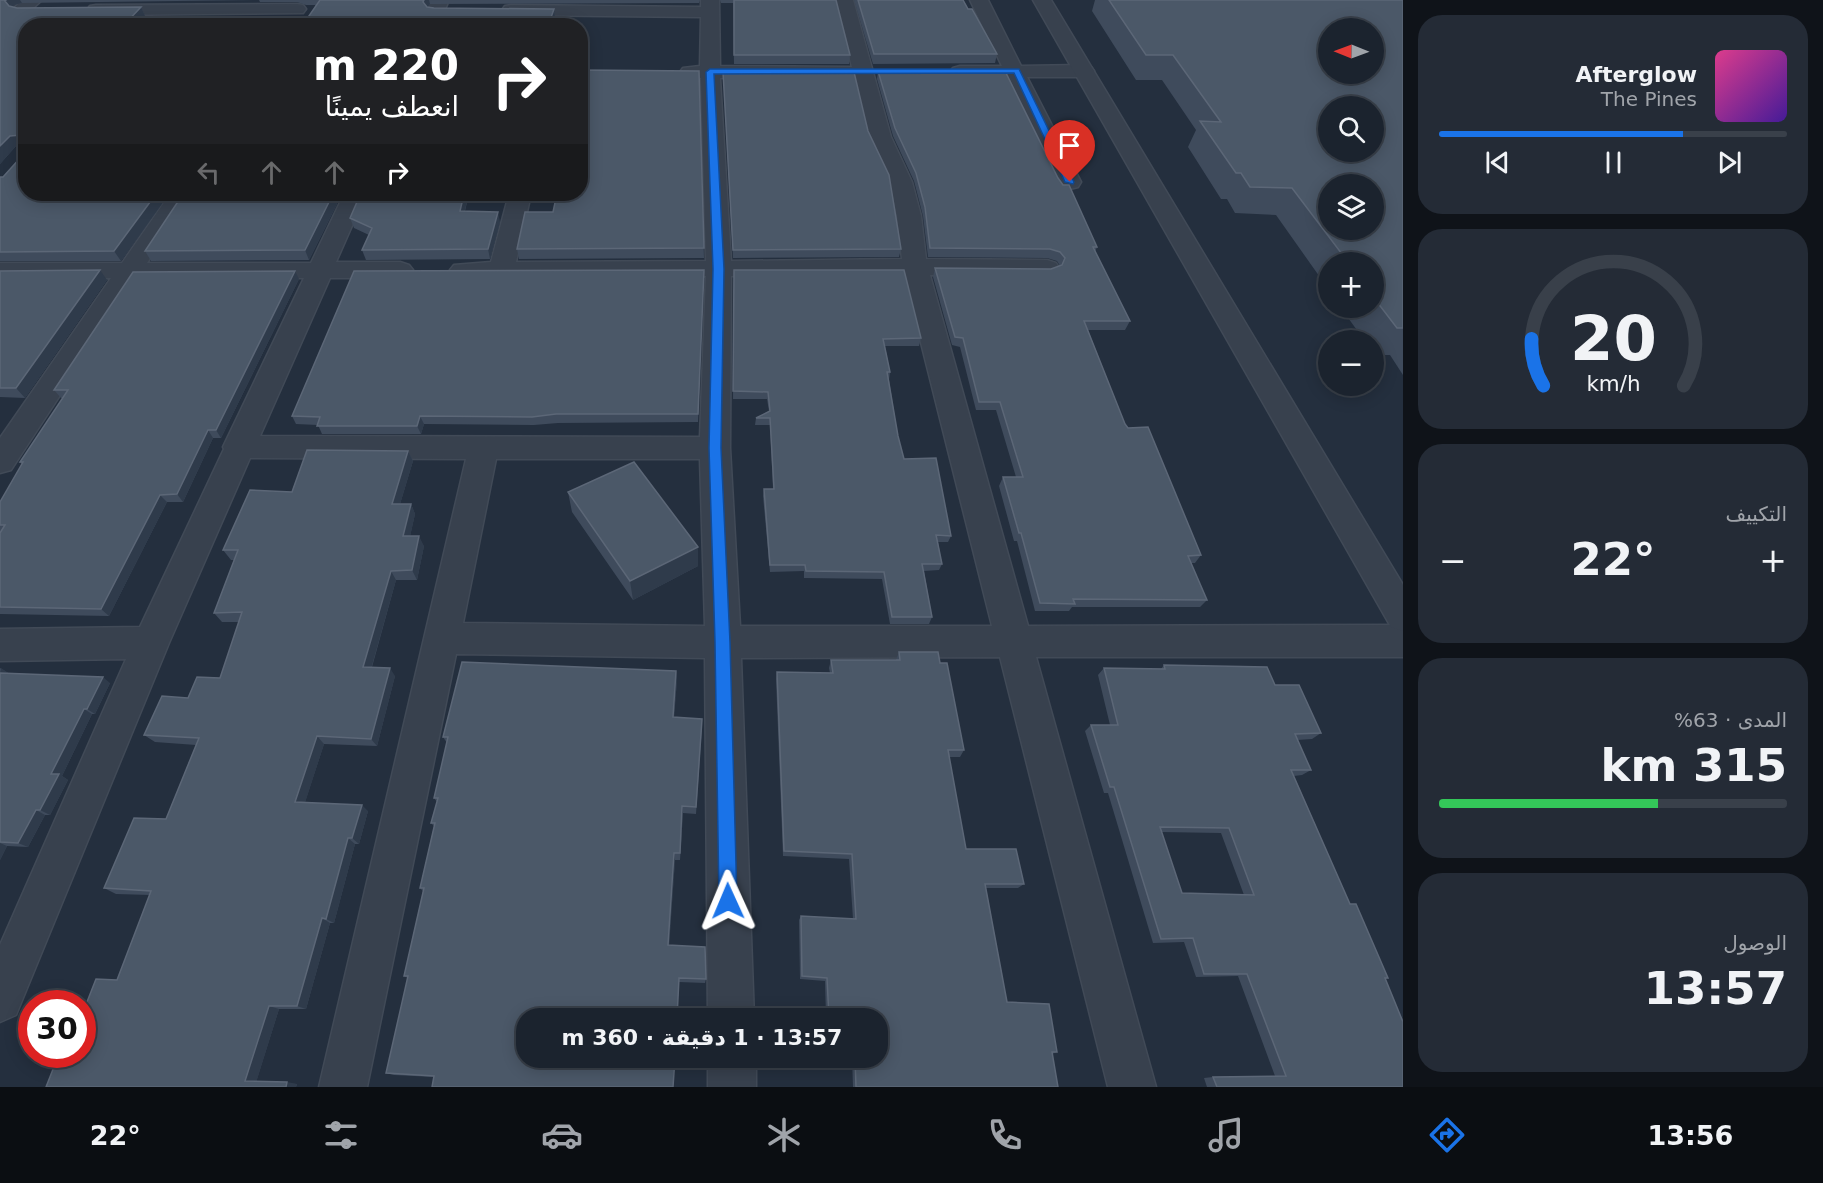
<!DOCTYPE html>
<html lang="ar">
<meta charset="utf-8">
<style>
body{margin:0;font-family:"DejaVu Sans",Cairo,sans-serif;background:#242b36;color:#f1f3f6;direction:rtl;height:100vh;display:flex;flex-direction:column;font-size:22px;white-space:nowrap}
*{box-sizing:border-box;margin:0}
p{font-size:20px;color:#a0a4aa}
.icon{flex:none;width:33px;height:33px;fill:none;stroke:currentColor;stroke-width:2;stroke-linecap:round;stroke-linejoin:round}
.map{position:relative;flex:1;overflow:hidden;direction:ltr}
.sheet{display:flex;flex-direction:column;gap:15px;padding:15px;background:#0f1319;width:420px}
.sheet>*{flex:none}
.top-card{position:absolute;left:18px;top:18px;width:570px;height:183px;border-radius:24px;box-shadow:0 3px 15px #0003,0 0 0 2px #39404a;direction:rtl;background:#202124;color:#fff;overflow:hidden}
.needle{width:39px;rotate:271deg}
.fabs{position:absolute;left:1318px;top:18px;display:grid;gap:12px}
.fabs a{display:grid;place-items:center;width:66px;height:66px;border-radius:50%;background:#1b232e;box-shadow:0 3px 15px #0003,0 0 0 2px #39404a;font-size:30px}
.speed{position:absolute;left:18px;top:990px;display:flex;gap:12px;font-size:30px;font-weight:700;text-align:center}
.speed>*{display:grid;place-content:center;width:78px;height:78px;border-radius:50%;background:#1b232e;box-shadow:0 3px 15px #0003,0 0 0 2px #39404a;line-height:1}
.speed .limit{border:9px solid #d22;background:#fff;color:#111}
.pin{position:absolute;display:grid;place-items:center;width:51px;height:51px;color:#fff;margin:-62px -26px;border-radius:50% 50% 50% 0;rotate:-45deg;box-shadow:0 0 6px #0007}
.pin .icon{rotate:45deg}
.me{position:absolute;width:66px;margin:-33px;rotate:359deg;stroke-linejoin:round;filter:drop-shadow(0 0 4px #0008)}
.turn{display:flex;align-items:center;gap:21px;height:126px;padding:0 30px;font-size:27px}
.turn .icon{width:78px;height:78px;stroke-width:2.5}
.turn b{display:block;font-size:42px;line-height:51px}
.lanes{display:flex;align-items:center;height:57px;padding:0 30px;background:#0003;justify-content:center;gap:30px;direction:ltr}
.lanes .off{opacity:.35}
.big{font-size:45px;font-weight:800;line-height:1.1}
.sheet .tile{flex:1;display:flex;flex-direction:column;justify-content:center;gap:9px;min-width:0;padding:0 21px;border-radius:24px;background:#242b36}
.sheet .dial{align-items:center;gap:0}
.dial svg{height:156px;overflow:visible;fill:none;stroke:#39404a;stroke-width:7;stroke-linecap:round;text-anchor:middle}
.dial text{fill:#f1f3f6;stroke:none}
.song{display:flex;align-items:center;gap:18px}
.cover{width:72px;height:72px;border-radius:9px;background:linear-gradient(135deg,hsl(330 70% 55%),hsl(260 70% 35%))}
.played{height:6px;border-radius:3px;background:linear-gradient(90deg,#1a73e8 70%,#39404a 70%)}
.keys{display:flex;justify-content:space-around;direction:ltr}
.heat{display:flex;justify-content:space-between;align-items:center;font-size:33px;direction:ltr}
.charge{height:9px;border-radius:4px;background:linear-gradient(90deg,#34c759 63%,#39404a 0)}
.trip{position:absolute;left:516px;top:1008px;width:372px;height:60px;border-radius:24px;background:#1b232e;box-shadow:0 3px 15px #0003,0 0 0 2px #39404a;font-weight:800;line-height:60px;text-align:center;direction:rtl}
.tab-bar{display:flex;height:96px;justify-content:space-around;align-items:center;background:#0b0e12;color:#a0a4aa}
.tab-bar .icon{width:42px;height:42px}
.tab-bar .current{color:#1a73e8}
.tab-bar b{font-size:27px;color:#f1f3f6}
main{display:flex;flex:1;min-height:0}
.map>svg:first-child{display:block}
</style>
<main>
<section class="sheet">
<div class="tile">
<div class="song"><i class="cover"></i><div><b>Afterglow</b><p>The Pines</p></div></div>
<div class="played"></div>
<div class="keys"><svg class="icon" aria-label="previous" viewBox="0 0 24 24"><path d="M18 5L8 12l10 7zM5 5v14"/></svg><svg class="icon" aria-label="pause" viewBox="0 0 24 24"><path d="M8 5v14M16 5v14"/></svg><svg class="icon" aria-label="next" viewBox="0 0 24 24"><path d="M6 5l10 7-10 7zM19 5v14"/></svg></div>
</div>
<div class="tile dial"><svg viewBox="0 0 100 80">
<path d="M14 69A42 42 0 1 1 86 69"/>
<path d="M14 69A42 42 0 0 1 8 45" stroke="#1a73e8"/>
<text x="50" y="56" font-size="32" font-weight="700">20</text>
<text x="50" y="72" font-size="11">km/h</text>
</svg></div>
<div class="tile"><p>التكييف</p>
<div class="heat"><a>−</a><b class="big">22°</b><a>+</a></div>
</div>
<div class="tile"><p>المدى · 63%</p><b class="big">315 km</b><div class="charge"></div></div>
<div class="tile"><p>الوصول</p><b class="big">13:57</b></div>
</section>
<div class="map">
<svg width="1403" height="1087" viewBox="0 0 1403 1087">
<rect width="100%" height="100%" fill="#242f3e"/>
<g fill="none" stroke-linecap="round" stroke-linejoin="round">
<g stroke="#414a57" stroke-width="3">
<path id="minor" d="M23,0H42L6,33L0,34V20Z
M431,0H449L438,26H420Z
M701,0H719L720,66L852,67L835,0H853L891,137L912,182L921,216L926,259L1047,260L1056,263L1059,268L1056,273L1047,276L930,275L1028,626L1403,625V657H1036L1156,1087H1108L1000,657L741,658L754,1018H708L705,658L456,654L367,1087H319L466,459L250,458L169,643L16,1015L0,1022V945L126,659L0,661V629L140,627L224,449L223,447L304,278H137L11,470L0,473V438L111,278L0,279V263H122L170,194H192L147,263H311L344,194H366L336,262H400L409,265L413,270L409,275L400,278H330L260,436L700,437L706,276L463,278L454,275L450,270L454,265L491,262L509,194H531L516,262L706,261L701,78L683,76L680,72L683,68L700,66L701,17L511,15L505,14L502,10L505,6L511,5L701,7ZM854,76L869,137L890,182L897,216L902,259L731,261L720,78ZM904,275L992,626H740L730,448L731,276ZM496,459H700L705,626L463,623Z
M970,0H988L1021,66L1084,65L1091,67L1094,71L1091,75L1084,77H1027L1081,182L1078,187L1070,189L1062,187L1059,182L1008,77L960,78L953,76L950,72L953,68L960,66H1002Z
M297,4L303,5L306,9L303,13L96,15L90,14L87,10L90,6L96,5Z
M708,1058H756V1087H708Z"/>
</g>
<g stroke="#414a57" stroke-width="3">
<path id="tertiary" d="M1033,0H1051L1403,585V631L1391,627Z"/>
</g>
<use href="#minor" fill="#38414e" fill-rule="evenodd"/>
<use href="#tertiary" fill="#38414e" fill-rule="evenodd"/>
</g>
<path fill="#3f4b5c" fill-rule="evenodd" d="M0,0H700L699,3L430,4L428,7L434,8L554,9L555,18L552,26H302L316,5H306L297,2H260L259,0L22,3L14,5L12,7L17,8L141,7L145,16L136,26H26V194H169L121,261H0V177H3L21,157V145L16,146L0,164Z
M720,0H836L850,55L849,64H734L733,3H721Z
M854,0H963L968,9L997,54L995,63L873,64Z
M1095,0H1403V375L1390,355H1374V340H1364L1341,308H1374V262H1329V290L1276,215L1235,213L1227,199H1221L1188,147L1196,130L1162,80H1136L1092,11Z
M699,71L704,258L519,259L517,249L553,212L559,198Z
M878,71L1058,178L1097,247L1095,252L1130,321L1125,330H1088L1125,424L1201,555L1195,563H1191L1207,600L1200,607H1072L1069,611H1035L1017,541H1014L999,486L1003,477H1016L996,410H976L960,347L952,345L933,277L935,268L1051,269L1060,266L1057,261L1047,258L928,257L923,216L914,181L893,136L877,79Z
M723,72L868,131L901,249L899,257L733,258Z
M469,194L465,211L500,222L490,259L366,260L362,250L369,235L354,228L350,218L408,195Z
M336,196L335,199L337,204L309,260L151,261L145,251Z
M704,270L698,422L558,423L534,425L424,424L421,434H322L318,425L296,424L292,416Z
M734,270L921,338L919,346H885L890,372L889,380L898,436L904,459L951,536L948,542H938L942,564L939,570L924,571L932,617L929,624H890L882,579L804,578V571L770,572L763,496L764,489H773L770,425H755L756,418L769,411L767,399H733Z
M0,271L107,280L25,398L0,397Z
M299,279L221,438H213L183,502H167L109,616L0,614V502L22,465L20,462L63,398H61L54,390Z
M408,451L413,461L400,504H411L415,514L410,536L424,546L417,580H396L372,667L395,676L377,746L324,744L305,802L368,811L359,844H355L334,923H330L306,1009H279L256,1082L297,1084L296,1087H46L85,1007L117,980L150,895L116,894L104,888L166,819L196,745L155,742L144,735L188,698L220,678L239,622H222L214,613L234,560H231L223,550L292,492Z
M568,492L698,547V566L633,600L572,512Z
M899,652L940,663L964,750L960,757H949L966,849L1024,884L1018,888H986L1007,1002L1057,1052L1052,1054L1058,1087H853L852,1058H878V1018H826L825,981L800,979L799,920L801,916L853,919L849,859L783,856L776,679L777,672L830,673L829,668L831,660H896Z
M1164,665L1275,685L1321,733L1312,739L1297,740L1311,770L1302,775L1294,776L1350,904L1388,978L1385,979L1403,1087H1207L1204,1078L1213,1077L1275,1076L1238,976L1196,977L1184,942L1153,943L1108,793H1104L1085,731L1091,725H1110L1098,675L1104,668L1161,669ZM1161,832L1221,833L1244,895L1182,893Z
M0,668L8,673L110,683L95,714H92L62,776L68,780L50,815H45L28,847L7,846L0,860Z
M676,671L677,680L674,718L702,727L696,814L683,813L680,860H675L669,945L706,979L705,983L679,982L434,1077L394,1075L386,1073L408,978L404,976L423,891L420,888L434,826L431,823L437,802L434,798L447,743L443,737Z"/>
<path fill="#2f3b4b" d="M6,0H20L22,3L14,5L11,10L5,1Z
M424,0H429L430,4L425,11L423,2Z
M141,7L145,16L136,26H123Z
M554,9L555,18L552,26H548Z
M21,135L26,145L16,146L0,164V146L10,136Z
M156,194H169L121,261L114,251Z
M329,194H335L336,196L335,199L337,204L309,260L305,250Z
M464,194H469L462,221L460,211Z
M498,212L500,222L490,259L488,249Z
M100,270L107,280L25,398L16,388Z
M295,271L299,279L221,438L216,430Z
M420,416L424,424L421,434L417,426Z
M208,430L213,438L183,502L177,494Z
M408,451L413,461L397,514L392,504Z
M160,495L167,502L109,616L101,609Z
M411,504L415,514L408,546L403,536Z
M419,536L424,546L417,580L412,570Z
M698,547V566L633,600L630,581Z
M391,571L396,580L369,676L363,667Z
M1,668L10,674H0Z
M390,668L395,676L377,746L371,739Z
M676,671L677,680L673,726V717Z
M103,677L110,683L95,714L87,709Z
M84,709L92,714L62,776L68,780L50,815L40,810L51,774Z
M317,736L324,744L303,809L295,802Z
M362,805L368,811L359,844L352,838Z
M682,806L683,813L680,860V853Z
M36,810L45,815L28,847L18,843Z
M348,838L355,844L334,923L326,919Z
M0,843L7,846L0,860Z
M674,853L675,860L669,950L668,945Z
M322,918L330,923L306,1009L297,1006Z
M269,1006L279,1009L256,1083L245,1081Z
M287,1082L297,1084L296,1087H286Z"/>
<path fill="#4b5868" stroke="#5c6777" stroke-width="1.5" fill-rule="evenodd" d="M0,0H6L5,1L9,6L17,8L141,7L123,26H26V194H156L114,251L0,252V177H3L21,157V135L10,136L0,146Z
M320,0H424L423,2L427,7L434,8L554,9L548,26H302Z
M734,0H836L850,55H734Z
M858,0H963L968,9H972L997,54H874Z
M1109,0H1403V328H1397L1374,298V262H1348L1292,188L1250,187L1241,173H1236L1200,121L1221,122L1173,55H1146ZM1329,28H1374V74H1329ZM1329,106H1374V152H1329ZM1329,184H1374V230H1329Z
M580,70L699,71L704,248L517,249L525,212H553L556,198H559V194H580Z
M878,71H1005L1058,178L1063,185H1069L1097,247H1093L1130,321H1084L1125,424L1128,428L1148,427L1201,555L1188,556L1207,600L1073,599L1075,604L1040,603L1021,533H1019L1003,477H1023L1000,402H979L963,338L955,337L935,268L1051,269L1062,265L1065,258L1060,252L1050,249L930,248L925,207L916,173L895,128Z
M723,72H854L868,131L889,175L901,249L733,250Z
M183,194H333L305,250L145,251Z
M409,194H464L460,211L498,212L488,249L362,250L372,228L350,218L360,195H408Z
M100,270L16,388H0V271Z
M704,270L698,414H556L532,417L420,416L417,426H317L320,417L292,416L354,271Z
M734,270H904L921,338L883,339L890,372H887L898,436L904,459L936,458L951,536L936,535L942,564H922L932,617H892L884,572L806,571L805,565H770L764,489H774L770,418H756L770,411L768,392L733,391Z
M295,271L216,430H208L177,494L160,495L101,609L0,607V533L5,525H0V502L23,462H20L68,390H54L133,272Z
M307,450L408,451L392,504H411L403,536H419L412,570L391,571L363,667L390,668L371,739L317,736L295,802L362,805L352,838H348L326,919L322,918L297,1006H269L245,1081L287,1082L286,1087H46L59,1054H82V1007H85L96,979L117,980L151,891L104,888L134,818L166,819L199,738L144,735L162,696L188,698L197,677L220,678L242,612L214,613L238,550H223L250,490L292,492Z
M634,462L698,547L630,581L568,492Z
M899,652H938L940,663H947L964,750H948L966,849H1016L1024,884H985L1007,1002L1049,1004L1057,1052H1052L1058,1087H856L855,1058H878V1018H829L827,978L802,976L801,916L856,919L852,854L784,851L777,672L833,673L831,660H900Z
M462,662L676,671L673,717L702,719L696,807L682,806L680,853H674L668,945L705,947L706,979L679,978L677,1018H526V1058H675L673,1087H432L434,1076L386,1073L408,976H404L424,888H420L435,823H431L438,798H434L448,737H443Z
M1164,665L1267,667L1275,685H1299L1321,733L1295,734L1311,770H1291L1350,904H1356L1388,978H1385L1403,1022V1087H1217L1213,1077L1286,1076L1247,974H1204L1193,938L1161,939L1114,787H1110L1091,725H1118L1104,668L1165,669ZM1160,827L1229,828L1254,895L1182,893Z
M0,673L103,677L87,709H84L51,774H59L40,810H36L18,843L0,842Z"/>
<path fill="#1a73e8" stroke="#114b97" stroke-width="1.5" d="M1019,69L1074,182L1073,184L1065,182L1014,73L714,74L724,269L721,448L730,642L737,901L735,907L728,910L722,907L719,901L715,642L709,448L713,269L706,72L710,69Z"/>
</svg>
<div class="fabs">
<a><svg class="needle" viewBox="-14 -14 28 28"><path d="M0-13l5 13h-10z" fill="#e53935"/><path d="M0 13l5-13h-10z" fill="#a0a4aa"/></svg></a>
<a><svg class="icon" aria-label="search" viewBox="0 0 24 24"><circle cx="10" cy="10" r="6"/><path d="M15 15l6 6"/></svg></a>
<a><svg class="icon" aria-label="layers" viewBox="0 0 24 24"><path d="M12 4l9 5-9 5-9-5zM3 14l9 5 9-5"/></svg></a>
<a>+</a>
<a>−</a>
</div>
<div class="speed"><div class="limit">30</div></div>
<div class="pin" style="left:1070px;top:182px;background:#d93025"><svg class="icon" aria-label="arrive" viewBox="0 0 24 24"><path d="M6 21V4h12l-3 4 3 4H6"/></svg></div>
<svg class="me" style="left:728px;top:901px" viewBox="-20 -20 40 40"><path d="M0-17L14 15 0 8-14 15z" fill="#1a73e8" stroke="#fff" stroke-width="4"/></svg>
<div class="trip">13:57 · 1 دقيقة · 360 m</div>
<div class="top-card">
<div class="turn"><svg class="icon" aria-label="right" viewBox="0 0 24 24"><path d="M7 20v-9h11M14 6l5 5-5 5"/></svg><div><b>220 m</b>انعطف يمينًا</div></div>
<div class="lanes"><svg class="icon off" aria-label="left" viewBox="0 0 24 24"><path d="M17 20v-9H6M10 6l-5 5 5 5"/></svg><svg class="icon off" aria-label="ahead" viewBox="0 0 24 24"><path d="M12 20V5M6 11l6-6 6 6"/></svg><svg class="icon off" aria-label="ahead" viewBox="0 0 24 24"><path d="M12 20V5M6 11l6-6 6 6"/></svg><svg class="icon" aria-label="right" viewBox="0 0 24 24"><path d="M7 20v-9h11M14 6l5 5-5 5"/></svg></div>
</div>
</div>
</main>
<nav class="tab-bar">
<b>13:56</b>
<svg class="icon current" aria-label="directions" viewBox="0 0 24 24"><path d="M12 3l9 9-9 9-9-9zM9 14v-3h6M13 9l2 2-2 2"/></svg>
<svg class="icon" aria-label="music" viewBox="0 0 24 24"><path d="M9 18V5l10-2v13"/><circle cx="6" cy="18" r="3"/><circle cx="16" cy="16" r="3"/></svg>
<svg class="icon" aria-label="phone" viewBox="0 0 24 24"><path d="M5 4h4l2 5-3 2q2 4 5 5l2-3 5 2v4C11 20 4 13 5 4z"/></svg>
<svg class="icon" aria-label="climate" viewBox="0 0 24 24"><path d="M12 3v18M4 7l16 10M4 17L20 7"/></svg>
<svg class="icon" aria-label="car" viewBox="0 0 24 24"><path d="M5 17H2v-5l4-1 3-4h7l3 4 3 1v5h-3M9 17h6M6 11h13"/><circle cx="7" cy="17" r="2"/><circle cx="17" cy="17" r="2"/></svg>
<svg class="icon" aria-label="filters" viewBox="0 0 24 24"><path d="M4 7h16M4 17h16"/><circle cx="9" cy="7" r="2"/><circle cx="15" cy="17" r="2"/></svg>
<b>22°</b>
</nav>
